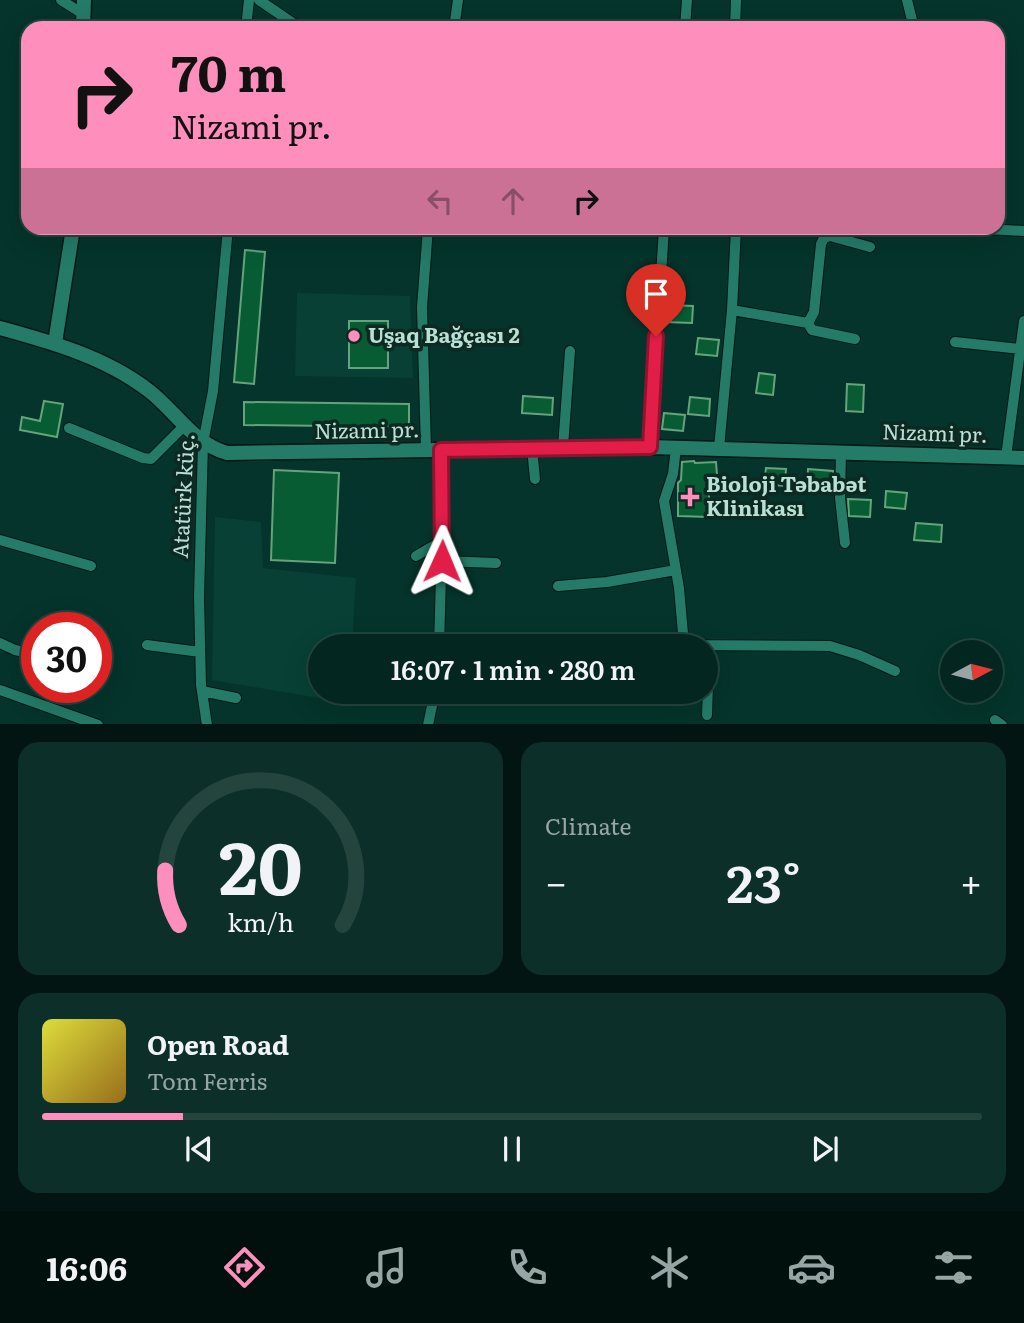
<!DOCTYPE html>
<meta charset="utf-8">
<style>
body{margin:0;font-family:Literata,serif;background:#0d2f29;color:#f1f3f6;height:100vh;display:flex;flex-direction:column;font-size:26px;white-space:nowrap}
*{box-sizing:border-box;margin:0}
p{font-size:23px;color:#97a5a5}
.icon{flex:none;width:38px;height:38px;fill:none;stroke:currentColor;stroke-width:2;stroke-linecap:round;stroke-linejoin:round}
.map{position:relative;height:724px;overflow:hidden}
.details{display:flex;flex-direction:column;gap:18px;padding:18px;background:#021512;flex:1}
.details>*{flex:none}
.hud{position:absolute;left:21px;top:21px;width:984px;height:214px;border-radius:21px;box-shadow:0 7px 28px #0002,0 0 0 2px #24443e;background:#fe8ebb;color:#111;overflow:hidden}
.needle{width:46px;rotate:83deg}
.fabs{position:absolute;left:940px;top:640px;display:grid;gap:14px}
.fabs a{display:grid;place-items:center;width:63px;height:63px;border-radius:50%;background:#032720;box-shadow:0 7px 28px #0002,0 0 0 2px #24443e;font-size:35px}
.speed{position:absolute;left:21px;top:612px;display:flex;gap:14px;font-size:35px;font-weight:700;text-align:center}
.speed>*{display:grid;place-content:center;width:91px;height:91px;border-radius:50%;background:#032720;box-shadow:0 7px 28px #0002,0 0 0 2px #24443e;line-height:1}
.speed .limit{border:10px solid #d22;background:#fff;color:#111}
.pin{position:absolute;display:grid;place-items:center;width:60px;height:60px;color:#fff;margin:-72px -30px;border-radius:50% 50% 50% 0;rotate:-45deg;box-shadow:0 0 7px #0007}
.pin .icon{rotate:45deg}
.me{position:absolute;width:77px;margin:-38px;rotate:1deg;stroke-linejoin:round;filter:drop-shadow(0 0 5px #0008)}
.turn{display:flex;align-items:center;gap:24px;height:147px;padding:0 35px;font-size:32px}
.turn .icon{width:91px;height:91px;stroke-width:2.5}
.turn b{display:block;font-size:49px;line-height:60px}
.lanes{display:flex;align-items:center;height:66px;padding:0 35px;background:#0003;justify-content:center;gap:35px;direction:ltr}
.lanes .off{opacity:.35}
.big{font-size:52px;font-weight:600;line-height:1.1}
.details .card{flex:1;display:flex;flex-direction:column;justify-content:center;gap:10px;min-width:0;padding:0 24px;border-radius:21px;background:#0d2f29}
.details .dial{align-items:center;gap:0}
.dial svg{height:182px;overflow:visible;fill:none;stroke:#24443e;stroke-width:7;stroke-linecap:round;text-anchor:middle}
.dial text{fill:#f1f3f6;stroke:none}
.song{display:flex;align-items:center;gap:21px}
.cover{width:84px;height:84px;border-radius:10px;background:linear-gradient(135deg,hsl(60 70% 55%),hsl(40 70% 35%))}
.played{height:7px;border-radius:4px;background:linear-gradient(90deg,#fe8ebb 15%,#24443e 15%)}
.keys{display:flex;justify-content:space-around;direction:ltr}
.heat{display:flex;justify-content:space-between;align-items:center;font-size:38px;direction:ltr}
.details .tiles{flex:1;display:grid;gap:18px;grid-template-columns:1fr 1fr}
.card:last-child{grid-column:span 2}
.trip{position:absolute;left:308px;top:634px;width:410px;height:70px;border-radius:35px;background:#032720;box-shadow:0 7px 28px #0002,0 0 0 2px #24443e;font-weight:600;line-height:70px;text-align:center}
.menu{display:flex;height:112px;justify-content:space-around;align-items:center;background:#01100d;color:#97a5a5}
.menu .icon{width:49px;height:49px}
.menu .selected{color:#fe8ebb}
.menu b{font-size:32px;color:#f1f3f6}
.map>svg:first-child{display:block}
</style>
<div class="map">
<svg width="1024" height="725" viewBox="0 0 1024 725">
<rect width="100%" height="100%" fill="#04342b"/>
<path fill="#084035" d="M297,293L410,296L413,378L295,376Z
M215,517L261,522L263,568L356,578L352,646H320V691H349L348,703L212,680Z"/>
<path fill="#075c34" stroke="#66a37c" stroke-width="2" d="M245,250L265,252L254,384L234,382Z
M667,305L693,306L692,323L665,322Z
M349,321H388V368H349Z
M698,338L719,340L717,356L696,354Z
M759,373L775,375L773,395L756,393Z
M847,384L864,385L863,412L846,411Z
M523,396L553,398L552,415L522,413Z
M690,397L710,399L709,416L688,414Z
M44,401L63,404L57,437L20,430L22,417L40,421Z
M244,402L409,404V427L244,425Z
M664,413L685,415L683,431L662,429Z
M694,461L695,463L716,462L717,475L709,476V517L678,516V483L681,480L682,462Z
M766,468L786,469L785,486L764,484Z
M808,469L833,471V488L807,486Z
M274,470L339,473L335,563L271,560Z
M886,491L907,493L905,509L885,507Z
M848,499L871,500L870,517L849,516Z
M916,523L942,525L941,542L914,540Z"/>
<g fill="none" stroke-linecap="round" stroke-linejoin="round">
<g stroke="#011914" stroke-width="12">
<path id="street" d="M61,0L83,14
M259,0L300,28
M907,0L914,28
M246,28L249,0
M454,28L458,0
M685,28L687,0
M735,28L736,0
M986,229L1024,231
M732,310L808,323L812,330L855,339
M808,323L814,312L821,244L824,238L830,236L870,247
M955,342L1020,349
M69,428L143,458L151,459L184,426
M563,447L570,351
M650,447L664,228
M532,448L535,479
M676,448L673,474L664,501L679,588L684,645L830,646L859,655L895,671
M719,448L732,310L736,228
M426,450L422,307L428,228
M841,452L840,498L845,543
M1006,457L1024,321
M0,540L91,566
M416,556L442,541
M442,561L496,563
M558,586L607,582L676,570
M0,643L15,650L37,655
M147,645L200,652
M439,646L442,541L441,450
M705,666L708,685L707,715
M0,690L98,725
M202,691L236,698
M628,699L642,691
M995,720L1002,725
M207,725L201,685L199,597L203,443L213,391L228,228
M428,725L435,691"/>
</g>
<g stroke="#011914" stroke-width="17">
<path id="secondary" d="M83,28L84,0
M0,328C51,342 105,357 148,390C176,411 192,443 227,453L650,447L1024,458
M55,343L73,228"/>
</g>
<use href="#street" stroke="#247b68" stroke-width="10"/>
<use href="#secondary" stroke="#247b68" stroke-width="14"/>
</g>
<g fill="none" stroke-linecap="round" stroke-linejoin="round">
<g stroke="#92132f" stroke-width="18">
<path id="route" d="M442,561L441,450L650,447L656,336"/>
</g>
<use href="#route" stroke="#e11d48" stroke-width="12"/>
</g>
<g fill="#fe8ebb" stroke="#0e2822" stroke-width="2.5">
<circle cx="354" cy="336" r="7"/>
<path d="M686.5 486.5h7v7h7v7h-7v7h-7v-7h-7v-7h7z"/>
</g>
<g text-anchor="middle" stroke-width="7" stroke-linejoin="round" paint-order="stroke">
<g font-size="21" font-weight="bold" fill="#b9e0d4" stroke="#0e2822" text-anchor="start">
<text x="368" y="343">Uşaq Bağçası 2</text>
<text x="706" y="492">Bioloji Təbabət<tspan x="706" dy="24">Klinikası</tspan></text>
</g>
<g font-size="21" fill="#b9e0d4" stroke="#0e2822">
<text transform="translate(367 431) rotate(-1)" y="7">Nizami pr.</text>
<text transform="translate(935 434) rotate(2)" y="7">Nizami pr.</text>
<text transform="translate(184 496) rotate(-87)" y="7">Atatürk küç.</text>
</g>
</g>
</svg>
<div class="fabs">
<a><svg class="needle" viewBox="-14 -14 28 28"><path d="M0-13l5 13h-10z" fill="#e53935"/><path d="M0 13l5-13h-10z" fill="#97a5a5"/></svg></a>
</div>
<div class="speed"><div class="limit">30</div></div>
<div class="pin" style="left:656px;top:336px;background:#d93025"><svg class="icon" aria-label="arrive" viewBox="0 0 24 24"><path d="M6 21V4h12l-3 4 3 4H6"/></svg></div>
<svg class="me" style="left:442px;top:561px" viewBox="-20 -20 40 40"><path d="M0-17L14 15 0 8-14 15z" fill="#e11d48" stroke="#fff" stroke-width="4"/></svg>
<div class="trip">16:07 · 1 min · 280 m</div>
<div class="hud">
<div class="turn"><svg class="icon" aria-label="right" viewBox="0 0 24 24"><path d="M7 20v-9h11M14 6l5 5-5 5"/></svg><div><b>70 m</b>Nizami pr.</div></div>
<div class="lanes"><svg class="icon off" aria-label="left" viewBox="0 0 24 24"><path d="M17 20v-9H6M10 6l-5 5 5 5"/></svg><svg class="icon off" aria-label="ahead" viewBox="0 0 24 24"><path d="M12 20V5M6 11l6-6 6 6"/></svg><svg class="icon" aria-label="right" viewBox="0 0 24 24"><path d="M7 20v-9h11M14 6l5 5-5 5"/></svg></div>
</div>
</div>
<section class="details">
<div class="tiles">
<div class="card dial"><svg viewBox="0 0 100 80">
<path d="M14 69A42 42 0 1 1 86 69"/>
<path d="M14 69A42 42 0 0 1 8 45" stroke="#fe8ebb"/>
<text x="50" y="56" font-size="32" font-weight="700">20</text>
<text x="50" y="72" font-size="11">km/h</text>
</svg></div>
<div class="card"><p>Climate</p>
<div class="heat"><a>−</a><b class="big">23°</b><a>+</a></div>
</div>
<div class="card">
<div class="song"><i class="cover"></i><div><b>Open Road</b><p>Tom Ferris</p></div></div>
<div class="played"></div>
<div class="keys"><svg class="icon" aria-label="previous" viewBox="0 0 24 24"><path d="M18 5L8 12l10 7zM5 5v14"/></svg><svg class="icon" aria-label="pause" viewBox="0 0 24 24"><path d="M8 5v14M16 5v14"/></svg><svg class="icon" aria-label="next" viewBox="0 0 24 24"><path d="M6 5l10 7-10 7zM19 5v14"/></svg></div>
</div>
</div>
</section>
<nav class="menu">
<b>16:06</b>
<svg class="icon selected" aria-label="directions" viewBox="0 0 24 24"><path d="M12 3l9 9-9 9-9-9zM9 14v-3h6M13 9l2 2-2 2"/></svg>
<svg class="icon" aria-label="music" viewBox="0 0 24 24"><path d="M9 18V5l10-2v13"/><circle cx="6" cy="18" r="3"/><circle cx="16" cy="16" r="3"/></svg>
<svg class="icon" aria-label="phone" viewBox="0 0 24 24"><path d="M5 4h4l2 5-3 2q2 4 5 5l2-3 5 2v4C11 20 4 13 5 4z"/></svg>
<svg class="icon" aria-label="climate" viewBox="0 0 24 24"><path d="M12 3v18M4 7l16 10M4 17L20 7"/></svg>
<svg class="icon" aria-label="car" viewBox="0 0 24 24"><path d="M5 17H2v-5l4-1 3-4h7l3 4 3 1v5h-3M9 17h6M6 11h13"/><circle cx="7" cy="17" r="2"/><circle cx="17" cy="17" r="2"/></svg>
<svg class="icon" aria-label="filters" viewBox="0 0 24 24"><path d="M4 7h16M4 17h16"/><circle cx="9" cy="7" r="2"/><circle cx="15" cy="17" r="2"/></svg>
</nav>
